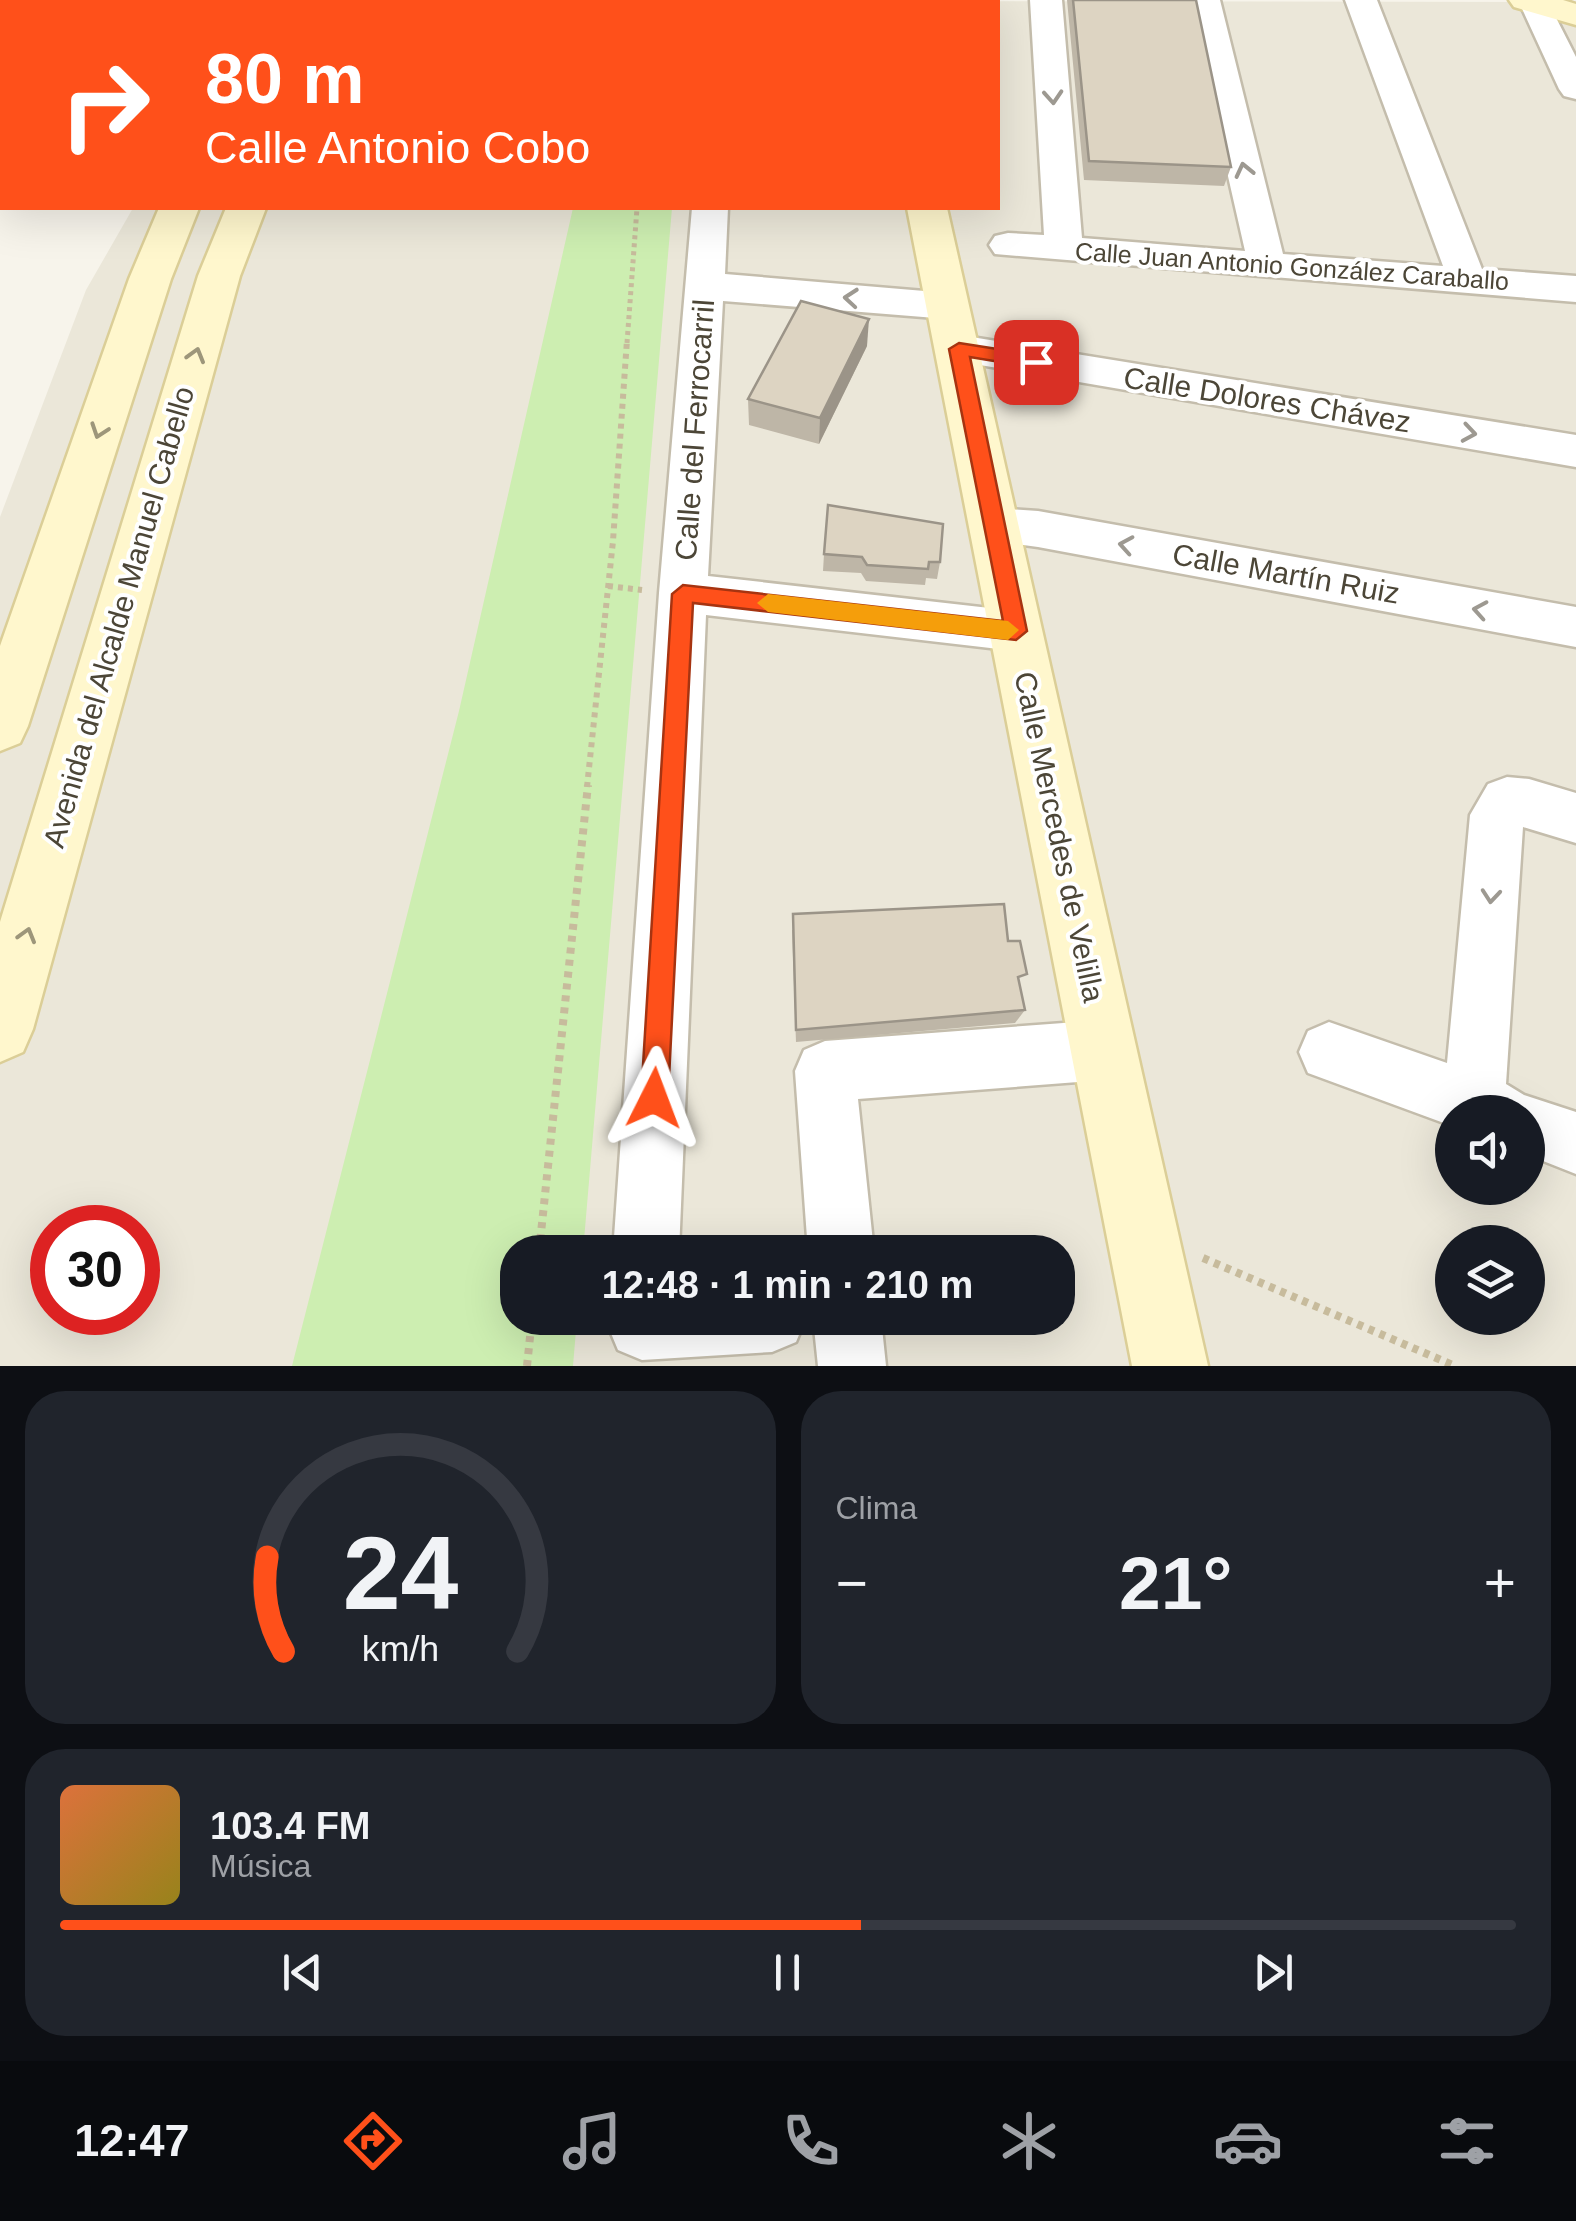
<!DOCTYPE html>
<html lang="es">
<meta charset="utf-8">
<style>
body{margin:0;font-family:Helvetica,sans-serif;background:#20242c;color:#f1f3f6;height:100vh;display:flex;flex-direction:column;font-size:38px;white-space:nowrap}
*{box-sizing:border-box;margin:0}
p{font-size:32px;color:#9ea1a6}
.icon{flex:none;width:55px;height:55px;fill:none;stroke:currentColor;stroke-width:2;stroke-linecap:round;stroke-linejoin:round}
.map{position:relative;height:1366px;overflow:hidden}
.side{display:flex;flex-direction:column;gap:25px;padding:25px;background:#0d0f14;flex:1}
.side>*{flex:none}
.banner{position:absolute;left:0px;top:0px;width:1000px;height:210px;box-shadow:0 10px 40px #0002;background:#ff501a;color:#fff;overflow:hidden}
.buttons{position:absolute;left:1435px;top:1095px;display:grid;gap:20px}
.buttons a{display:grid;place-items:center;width:110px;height:110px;border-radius:50%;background:#171b24;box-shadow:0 10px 40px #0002;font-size:50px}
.speed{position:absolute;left:30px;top:1205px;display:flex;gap:20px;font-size:50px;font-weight:700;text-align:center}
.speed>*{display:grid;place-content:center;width:130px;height:130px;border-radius:50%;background:#171b24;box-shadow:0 10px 40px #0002;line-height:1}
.speed .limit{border:15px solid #d22;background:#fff;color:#111}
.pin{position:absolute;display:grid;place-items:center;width:85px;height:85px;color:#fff;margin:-42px;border-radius:20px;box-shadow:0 5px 15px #0006}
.me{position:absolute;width:110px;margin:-55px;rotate:3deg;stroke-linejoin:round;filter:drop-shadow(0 0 8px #0008)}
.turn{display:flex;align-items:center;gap:35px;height:210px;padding:0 40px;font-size:45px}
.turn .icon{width:130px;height:130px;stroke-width:2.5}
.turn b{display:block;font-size:70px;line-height:85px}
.big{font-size:75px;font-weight:800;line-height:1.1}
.side .tile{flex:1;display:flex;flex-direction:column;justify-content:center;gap:15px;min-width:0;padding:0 35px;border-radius:40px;background:#20242c}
.side .dial{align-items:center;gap:0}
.dial svg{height:260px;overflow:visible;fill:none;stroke:#363941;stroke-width:7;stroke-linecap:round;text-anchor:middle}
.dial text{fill:#f1f3f6;stroke:none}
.song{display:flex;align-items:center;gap:30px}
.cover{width:120px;height:120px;border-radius:15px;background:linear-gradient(135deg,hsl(20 70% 55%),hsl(50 70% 35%))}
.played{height:10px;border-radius:5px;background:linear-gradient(90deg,#ff501a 55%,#363941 55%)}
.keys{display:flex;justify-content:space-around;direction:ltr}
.heat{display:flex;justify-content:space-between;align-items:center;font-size:55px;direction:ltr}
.side .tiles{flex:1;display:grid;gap:25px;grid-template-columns:1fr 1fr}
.tile:last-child{grid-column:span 2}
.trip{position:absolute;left:500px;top:1235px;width:575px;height:100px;border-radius:40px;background:#171b24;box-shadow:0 10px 40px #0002;font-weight:800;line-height:100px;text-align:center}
.dock{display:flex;height:160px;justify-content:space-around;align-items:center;background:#090b0e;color:#9ea1a6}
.dock .icon{width:70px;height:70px}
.dock .on{color:#ff501a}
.dock b{font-size:45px;color:#f1f3f6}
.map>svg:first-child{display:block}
</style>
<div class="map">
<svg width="1576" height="1366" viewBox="0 0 1576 1366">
<rect width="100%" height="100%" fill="#f7f4eb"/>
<path fill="#ebe7d9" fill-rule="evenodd" d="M270,0L1576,2V1366H0V517L86,290L133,208H998V2H269ZM1452,1112H1528V1188H1452ZM52,1228H138V1312H52ZM1452,1242H1528V1318H1452ZM518,1252H1058V1318H518Z"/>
<path fill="#cdeeb1" d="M573,208H672L583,1252H518V1318H577L573,1366H292L459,711Z"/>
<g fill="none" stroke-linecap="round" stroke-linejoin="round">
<g stroke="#c4bdac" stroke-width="5">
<path id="street" d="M705,0H737V2H706Z
M1030,0H1062L1082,238L1245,251L1188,0H1220L1283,254L1443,266L1345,0H1377L1482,269L1576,276V302L995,254L989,245L995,236L1008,233L1044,235Z
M1518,0L1548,2L1576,57V99L1564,96L1559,89Z
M692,208H728L725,274L948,293L962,297L968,306L962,315L948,319L723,301L708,576L1016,611L1033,617L1040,631L1033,645L1016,651L706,615L679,1252H613L659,593Z
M959,335L1576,435V467L945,359L939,349L945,339Z
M994,508L1038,511L1576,607V647L1038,547L978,539L971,526L978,513Z
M1507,777L1529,779L1576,793V843L1523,827L1506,1084L1524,1095L1576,1112V1174L1528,1155V1112H1452V1126L1308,1073L1299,1052L1308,1031L1329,1022L1447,1063L1470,815L1488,784Z
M1104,1020L1125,1029L1134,1050L1125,1071L1104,1080L858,1099L874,1252H808L795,1071L804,1050L825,1041Z
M612,1318H806L796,1342L772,1352L642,1360L618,1350L608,1326Z
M813,1318H881L886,1366H818Z"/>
</g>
<g stroke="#dbce97" stroke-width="5">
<path id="secondary" d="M866,0H900V2H866Z
M1509,0H1563L1576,4V25L1514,7Z
M159,208H199L171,279L28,726L20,743L0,751V646L129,279Z
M226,208H266L240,276L33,1029L23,1052L0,1062V922L198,276Z
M907,208H947L1208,1366H1132Z"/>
</g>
<path stroke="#c7bb9c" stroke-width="5" stroke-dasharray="4 4" stroke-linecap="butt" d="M627,343L637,208"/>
<path stroke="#c7bb9c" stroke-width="6" stroke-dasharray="5 5" stroke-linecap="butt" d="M608,586L642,590
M587,787L613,541L627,340"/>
<path stroke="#c7bb9c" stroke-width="8" stroke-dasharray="6 6" stroke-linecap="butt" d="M539,1252L588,785
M1203,1258L1455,1366
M527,1366L532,1318"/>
<use href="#street" fill="#fff" fill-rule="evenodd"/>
<use href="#secondary" fill="#fff7cd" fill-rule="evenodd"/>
</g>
<path fill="#beb6a7" d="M1067,0H1196L1231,167L1224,186L1084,180Z
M867,346L819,444L749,425L748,399Z
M824,554L940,562L937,579L926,578L925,585L866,581L861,573L823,571Z
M792,930L1008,941L1025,1010L1015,1023L796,1042Z"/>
<path fill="#9b9488" d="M869,319L867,346L819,444L820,418Z"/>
<path fill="#ddd4c2" stroke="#9b9488" stroke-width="2.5" d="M758,0H852V2H758Z
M1073,0H1196L1231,167L1089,161Z
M801,301L869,319L820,418L748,399Z
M828,505L943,524L940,562H929L928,569L867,565L862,557L824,554Z
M1004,904L1008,941H1020L1027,974L1018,977L1025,1010L796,1030L793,914Z"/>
<defs><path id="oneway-chevron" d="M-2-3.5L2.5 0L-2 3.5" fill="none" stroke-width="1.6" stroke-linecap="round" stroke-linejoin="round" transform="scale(2.5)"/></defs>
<g stroke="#9d9991">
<use href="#oneway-chevron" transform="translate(1053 97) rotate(86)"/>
<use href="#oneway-chevron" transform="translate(1244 170) rotate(-103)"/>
<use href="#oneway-chevron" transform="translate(851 298) rotate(-175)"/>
<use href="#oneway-chevron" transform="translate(1469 433) rotate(9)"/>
<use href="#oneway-chevron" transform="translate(1126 545) rotate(-170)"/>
<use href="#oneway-chevron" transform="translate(1480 610) rotate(-170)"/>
<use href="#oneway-chevron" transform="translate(1491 896) rotate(95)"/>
</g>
<g stroke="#9d967a">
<use href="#oneway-chevron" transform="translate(196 355) rotate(-74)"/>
<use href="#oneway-chevron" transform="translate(99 431) rotate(109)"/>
<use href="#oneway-chevron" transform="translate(27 935) rotate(-74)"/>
</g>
<path fill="#ff501a" stroke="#a63411" stroke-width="2.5" d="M959,343L1036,355L1045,362L1036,368L970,357L1027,631L1016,640L693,603L668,1098L664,1107L654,1111L645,1107L641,1098L672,594L683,585L1003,621L949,349Z"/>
<path fill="#f59e0b" d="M768,594L1008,621L1019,630L1008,640L768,612L757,603Z"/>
<g text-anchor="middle" stroke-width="8" stroke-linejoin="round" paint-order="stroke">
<g font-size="25" fill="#4c4637" stroke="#fff">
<text transform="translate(1292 266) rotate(4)" y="9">Calle Juan Antonio González Caraballo</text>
</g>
<g font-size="30" fill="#4c4637" stroke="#fff">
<text transform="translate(1267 400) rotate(9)" y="10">Calle Dolores Chávez</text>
<text transform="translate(695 430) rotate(-86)" y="10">Calle del Ferrocarril</text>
<text transform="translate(1286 574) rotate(10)" y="10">Calle Martín Ruiz</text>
<text transform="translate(119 617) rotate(-74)" y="10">Avenida del Alcalde Manuel Cabello</text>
<text transform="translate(1059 837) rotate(78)" y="10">Calle Mercedes de Velilla</text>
</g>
</g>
</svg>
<div class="buttons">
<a><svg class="icon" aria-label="sound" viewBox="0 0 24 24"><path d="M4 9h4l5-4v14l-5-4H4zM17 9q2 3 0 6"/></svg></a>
<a><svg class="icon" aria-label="layers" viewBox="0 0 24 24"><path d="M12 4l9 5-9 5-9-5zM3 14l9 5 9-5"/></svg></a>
</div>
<div class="speed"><div class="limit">30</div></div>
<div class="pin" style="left:1036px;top:362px;background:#d93025"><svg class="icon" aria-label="arrive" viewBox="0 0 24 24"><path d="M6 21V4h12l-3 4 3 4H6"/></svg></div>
<svg class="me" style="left:654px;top:1098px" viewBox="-20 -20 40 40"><path d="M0-17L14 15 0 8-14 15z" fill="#ff501a" stroke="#fff" stroke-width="4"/></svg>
<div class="trip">12:48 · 1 min · 210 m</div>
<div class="banner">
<div class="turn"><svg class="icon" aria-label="right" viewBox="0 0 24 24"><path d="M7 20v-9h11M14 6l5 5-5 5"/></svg><div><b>80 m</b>Calle Antonio Cobo</div></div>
</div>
</div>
<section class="side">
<div class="tiles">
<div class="tile dial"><svg viewBox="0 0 100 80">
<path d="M14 69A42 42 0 1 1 86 69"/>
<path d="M14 69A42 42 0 0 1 9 40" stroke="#ff501a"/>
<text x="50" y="56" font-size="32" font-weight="700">24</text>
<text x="50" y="72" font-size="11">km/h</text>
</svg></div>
<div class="tile"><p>Clima</p>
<div class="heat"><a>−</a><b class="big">21°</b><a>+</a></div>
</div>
<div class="tile">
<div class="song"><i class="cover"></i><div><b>103.4 FM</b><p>Música</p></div></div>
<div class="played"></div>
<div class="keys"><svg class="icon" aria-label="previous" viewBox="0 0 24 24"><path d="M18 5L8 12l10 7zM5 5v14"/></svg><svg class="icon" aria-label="pause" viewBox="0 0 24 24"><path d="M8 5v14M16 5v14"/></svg><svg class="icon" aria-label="next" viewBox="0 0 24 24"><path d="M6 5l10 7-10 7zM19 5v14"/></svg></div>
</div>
</div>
</section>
<nav class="dock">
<b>12:47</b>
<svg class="icon on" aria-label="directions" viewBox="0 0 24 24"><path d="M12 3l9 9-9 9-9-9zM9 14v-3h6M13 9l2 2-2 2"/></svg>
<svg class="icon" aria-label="music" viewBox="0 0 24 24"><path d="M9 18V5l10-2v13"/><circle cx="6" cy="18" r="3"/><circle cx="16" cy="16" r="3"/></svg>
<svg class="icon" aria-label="phone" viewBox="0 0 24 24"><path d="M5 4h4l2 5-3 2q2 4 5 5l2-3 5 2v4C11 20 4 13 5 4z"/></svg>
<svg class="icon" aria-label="climate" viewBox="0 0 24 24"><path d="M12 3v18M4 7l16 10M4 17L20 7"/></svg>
<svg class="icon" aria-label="car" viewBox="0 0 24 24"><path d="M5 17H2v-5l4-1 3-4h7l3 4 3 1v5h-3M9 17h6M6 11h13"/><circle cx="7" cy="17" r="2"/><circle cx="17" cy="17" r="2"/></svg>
<svg class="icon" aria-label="filters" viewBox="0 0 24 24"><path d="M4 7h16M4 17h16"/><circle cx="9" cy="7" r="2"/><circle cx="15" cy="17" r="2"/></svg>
</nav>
